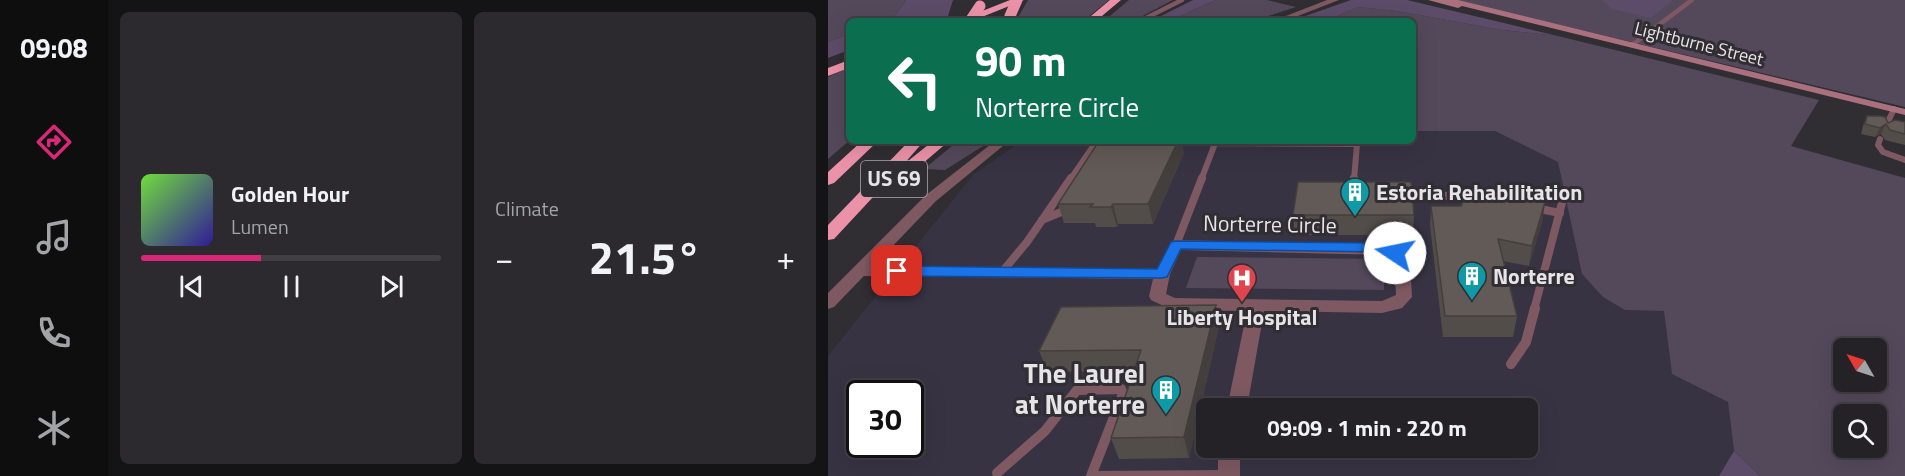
<!DOCTYPE html>
<meta charset="utf-8">
<style>
body{margin:0;font-family:"Titillium Web",sans-serif;background:#2c2a2e;color:#f1f3f6;height:100vh;display:flex;flex-direction:column;font-size:22px;white-space:nowrap}
*{box-sizing:border-box;margin:0}
p{font-size:20px;color:#a3a4a7}
.icon{flex:none;width:33px;height:33px;fill:none;stroke:currentColor;stroke-width:2;stroke-linecap:round;stroke-linejoin:round}
.map{position:relative;flex:1;overflow:hidden}
.details{display:flex;flex-direction:column;gap:12px;padding:12px;background:#141315;width:720px}
.details>*{flex:none}
.top-card{position:absolute;left:18px;top:18px;width:570px;height:126px;border-radius:9px;box-shadow:0 6px 24px #0002,0 0 0 2px #413f43;background:#0b6e4f;color:#fff;overflow:hidden}
.needle{width:39px;rotate:309deg}
.buttons{position:absolute;left:1005px;top:338px;display:grid;gap:12px}
.buttons a{display:grid;place-items:center;width:54px;height:54px;border-radius:9px;background:#242226;box-shadow:0 6px 24px #0002,0 0 0 2px #413f43;font-size:30px}
.speed{position:absolute;left:18px;top:380px;display:flex;gap:12px;font-size:30px;font-weight:700;text-align:center}
.speed>*{display:grid;place-content:center;width:78px;height:78px;border-radius:50%;background:#242226;box-shadow:0 6px 24px #0002,0 0 0 2px #413f43;line-height:1}
.speed .limit{border:3px solid #111;border-radius:9px;background:#fff;color:#111}
.pin{position:absolute;display:grid;place-items:center;width:51px;height:51px;color:#fff;margin:-26px;border-radius:12px;box-shadow:0 3px 9px #0006}
.me{position:absolute;width:66px;margin:-33px;rotate:281deg;stroke-linejoin:round;filter:drop-shadow(0 0 4px #0008)}
.turn{display:flex;align-items:center;gap:21px;height:126px;padding:0 30px;font-size:27px}
.turn .icon{width:78px;height:78px;stroke-width:2.5}
.turn b{display:block;font-size:42px;line-height:51px}
.big{font-size:45px;font-weight:700;line-height:1.1}
.details .card{flex:1;display:flex;flex-direction:column;justify-content:center;gap:9px;min-width:0;padding:0 21px;border-radius:9px;background:#2c2a2e}
.song{display:flex;align-items:center;gap:18px}
.cover{width:72px;height:72px;border-radius:9px;background:linear-gradient(135deg,hsl(100 70% 55%),hsl(250 70% 35%))}
.played{height:6px;border-radius:3px;background:linear-gradient(90deg,#db2777 40%,#413f43 40%)}
.keys{display:flex;justify-content:space-around;direction:ltr}
.heat{display:flex;justify-content:space-between;align-items:center;font-size:33px;direction:ltr}
.details .tiles{flex:1;display:grid;gap:12px;grid-template-columns:repeat(2,1fr)}
.trip{position:absolute;left:368px;top:398px;width:342px;height:60px;border-radius:9px;background:#242226;box-shadow:0 6px 24px #0002,0 0 0 2px #413f43;font-weight:700;line-height:60px;text-align:center}
main{display:flex;flex:1;min-height:0}
.tab-bar{display:flex;flex-direction:column;width:108px;justify-content:space-around;align-items:center;background:#0e0e0f;color:#a3a4a7}
.tab-bar .icon{width:42px;height:42px}
.tab-bar .on{color:#db2777}
.tab-bar b{font-size:27px;color:#f1f3f6}
.map>svg:first-child{display:block}
</style>
<main>
<nav class="tab-bar">
<b>09:08</b>
<svg class="icon on" aria-label="directions" viewBox="0 0 24 24"><path d="M12 3l9 9-9 9-9-9zM9 14v-3h6M13 9l2 2-2 2"/></svg>
<svg class="icon" aria-label="music" viewBox="0 0 24 24"><path d="M9 18V5l10-2v13"/><circle cx="6" cy="18" r="3"/><circle cx="16" cy="16" r="3"/></svg>
<svg class="icon" aria-label="phone" viewBox="0 0 24 24"><path d="M5 4h4l2 5-3 2q2 4 5 5l2-3 5 2v4C11 20 4 13 5 4z"/></svg>
<svg class="icon" aria-label="climate" viewBox="0 0 24 24"><path d="M12 3v18M4 7l16 10M4 17L20 7"/></svg>
</nav>
<section class="details">
<div class="tiles">
<div class="card">
<div class="song"><i class="cover"></i><div><b>Golden Hour</b><p>Lumen</p></div></div>
<div class="played"></div>
<div class="keys"><svg class="icon" aria-label="previous" viewBox="0 0 24 24"><path d="M18 5L8 12l10 7zM5 5v14"/></svg><svg class="icon" aria-label="pause" viewBox="0 0 24 24"><path d="M8 5v14M16 5v14"/></svg><svg class="icon" aria-label="next" viewBox="0 0 24 24"><path d="M6 5l10 7-10 7zM19 5v14"/></svg></div>
</div>
<div class="card"><p>Climate</p>
<div class="heat"><a>−</a><b class="big">21.5°</b><a>+</a></div>
</div>
</div>
</section>
<div class="map">
<svg width="1077" height="476" viewBox="0 0 1077 476">
<rect width="100%" height="100%" fill="#302d33"/>
<path fill="#383343" fill-rule="evenodd" d="M585,131H667L730,162L754,274L797,310L836,311L844,374L900,402L906,451L891,476H0V356L146,174L194,141H585ZM32,393H82V444H32ZM378,408H699V447H378Z"/>
<path fill="#54495b" fill-rule="evenodd" d="M0,0H78L65,19L21,21V34L0,42Z
M200,0H281L255,21H188Z
M301,0H345L305,21H276Z
M388,0H439L468,7L425,21H341Z
M626,0H1077V107Z
M530,7L569,11L674,30L730,36L991,100L963,146L1077,178V476H932L906,451L900,402L844,374L836,311L797,310L775,297L754,274L730,162L667,131H585V21H498ZM1016,348H1048V381H1016ZM1016,414H1048V447H1016Z
M21,68V141L0,159V77Z
M130,141H163L117,170L96,169Z
M369,257L556,259V290L358,288Z"/>
<path fill="#5d4c69" d="M78,0H125L120,16L105,21H58L65,19Z
M365,0H388L341,21H323Z
M523,0H579L730,36L674,30L569,11L530,7L498,21H463Z
M774,0H841L844,1L823,18L784,9Z
M21,34V50L0,58V42Z
M906,451L932,476H891Z"/>
<g fill="none" stroke-linecap="round" stroke-linejoin="round">
<path stroke="#7e5962" stroke-width="4.5" d="M312,21L354,0
M804,45L864,0"/>
<path stroke="#7e5962" stroke-width="6" d="M1057,128L1066,109
M1052,139L1050,145L1055,152L1077,160
M387,143L529,144L526,180
M242,180L266,145L278,141
M373,180L388,141"/>
<path stroke="#7e5962" stroke-width="8" d="M526,178L532,188
M574,191L645,199
M707,208L732,213
M214,220L233,212L238,206
M348,245L374,178
M174,272L199,242L243,178
M706,310L735,199"/>
<path stroke="#7e5962" stroke-width="10" d="M683,364L698,342L707,308
M169,473L217,431L249,390L293,389L295,394L263,476L399,475"/>
<path fill="#7e5962" fill-rule="evenodd" d="M348,240L560,245L582,258L584,297L574,308L554,313L436,311L419,408H399L419,311L344,310L323,300L321,296L325,279L31,276L23,271L31,266L329,269L343,242ZM353,250L557,255L566,260L568,295L554,301L347,298L338,294L342,274Z
M390,447H412V476H390Z"/>
<path fill="#7e5962" fill-rule="evenodd" d="M499,0H511L457,21H445Z
M167,141H181L108,201L6,307L0,309V293L98,195Z"/>
<path fill="#aa707e" fill-rule="evenodd" d="M600,0H630L1077,109V115L634,6L630,8Z"/>
<path fill="#eb92a8" fill-rule="evenodd" d="M182,0H196L144,21H129Z
M282,0H293L268,21H257Z
M21,60V68L0,76V68Z
M34,141H50L6,183L0,185V172Z
M81,141H96L75,165L105,141H121L73,182L67,184L60,181L6,239L0,240V225Z"/>
<path stroke="#eb92a8" stroke-width="11" d="M182,16L189,0
M142,21L152,6"/>
</g>
<path fill="#534d4a" d="M1039,116L1060,123L1077,122V145L1057,140L1053,134L1047,137L1033,134L1035,126Z
M356,153L325,224H290L289,227H268L267,223H236L230,204Z
M717,202L714,222L701,266L675,261L689,316L685,337H615L602,225L603,206H633Z
M465,215H586L585,235H467Z
M388,305L391,326L361,458L291,459L283,438L306,371L220,372L211,351Z"/>
<path fill="#443f3c" d="M1058,124L1053,134L1047,137L1052,128Z
M350,141H354L356,153L325,224L320,204Z
M717,202L714,222L701,266L704,246Z
M285,204L290,224L289,227L283,207Z
M388,305L391,326L361,458L356,437Z"/>
<path fill="#615a56" stroke="#443f3c" stroke-width="1.5" d="M1039,116H1052L1057,117L1060,123L1067,120L1077,122V134L1062,130L1058,124L1052,128L1037,124Z
M271,141H350L320,204H285L283,207H262L265,204H230Z
M470,182H583L586,215H465Z
M641,188L717,202L704,246L670,239L689,316H617L603,206H633Z
M388,305L356,437L283,438L313,350L211,351L233,307Z"/>
<path fill="#1a73e8" stroke="#114b97" stroke-width="1.5" d="M348,241L549,243L572,250L574,253L567,257L548,252L353,249L339,277L333,278L69,276L62,271L69,266L329,269L343,242Z"/>
<defs>
<g id="building-pin" transform="scale(1.5)"><path d="M0 17L-7.5 6A9.5 9.5 0 1 1 7.5 6Z" fill="#0f9aa8" stroke="#302d33"/><path d="M-4-6H4V6H1V3H-1V6H-4ZM-2.5-4.3h1.7v1.8h-1.7ZM.8-4.3h1.7v1.8H.8ZM-2.5-1h1.7V.8h-1.7ZM.8-1h1.7V.8H.8Z" fill="#fff"/></g>
<g id="hospital-pin" transform="scale(1.5)"><path d="M0 17L-7.5 6A9.5 9.5 0 1 1 7.5 6Z" fill="#e0444e" stroke="#302d33"/><path d="M-5-5h3v3.5h4V-5h3V5h-3V1.5h-4V5h-3Z" fill="#fff"/></g>
</defs>
<g fill-rule="evenodd">
<use href="#building-pin" x="527" y="192"/>
<use href="#building-pin" x="644" y="276"/>
<use href="#hospital-pin" x="414" y="278"/>
<use href="#building-pin" x="338" y="390"/>
</g>
<g text-anchor="middle" stroke-width="6" stroke-linejoin="round" paint-order="stroke">
<g font-size="18" fill="#e7e4e8" stroke="#302d33">
<text transform="translate(871 44) rotate(14)" y="6">Lightburne Street</text>
</g>
<rect fill="#302d33" stroke="#b0adb2" stroke-width="1.5" x="33" y="161" width="66" height="36" rx="4.5"/>
<g font-size="21" font-weight="bold" fill="#e7e4e8">
<text x="66" y="186">US 69</text>
</g>
<g font-size="22" font-weight="bold" fill="#e7e4e8" stroke="#302d33" text-anchor="start">
<text x="548" y="200">Estoria Rehabilitation</text>
<text x="665" y="284">Norterre</text>
<text x="414" y="325" text-anchor="middle">Liberty Hospital</text>
</g>
<g font-size="22" fill="#e7e4e8" stroke="#302d33">
<text transform="translate(442 224) rotate(1)" y="8">Norterre Circle</text>
</g>
<g font-size="27" font-weight="bold" fill="#e7e4e8" stroke="#302d33" text-anchor="end">
<text x="317" y="383">The Laurel<tspan x="317" dy="31">at Norterre</tspan></text>
</g>
</g>
</svg>
<div class="buttons">
<a><svg class="needle" viewBox="-14 -14 28 28"><path d="M0-13l5 13h-10z" fill="#e53935"/><path d="M0 13l5-13h-10z" fill="#a3a4a7"/></svg></a>
<a><svg class="icon" aria-label="search" viewBox="0 0 24 24"><circle cx="10" cy="10" r="6"/><path d="M15 15l6 6"/></svg></a>
</div>
<div class="speed"><div class="limit">30</div></div>
<div class="pin" style="left:69px;top:271px;background:#d93025"><svg class="icon" aria-label="arrive" viewBox="0 0 24 24"><path d="M6 21V4h12l-3 4 3 4H6"/></svg></div>
<svg class="me" style="left:567px;top:253px" viewBox="-20 -20 40 40"><circle r="19" fill="#fff"/><path d="M0-13L10 11 0 6-10 11z" fill="#1a73e8"/></svg>
<div class="trip">09:09 · 1 min · 220 m</div>
<div class="top-card">
<div class="turn"><svg class="icon" aria-label="left" viewBox="0 0 24 24"><path d="M17 20v-9H6M10 6l-5 5 5 5"/></svg><div><b>90 m</b>Norterre Circle</div></div>
</div>
</div>
</main>
